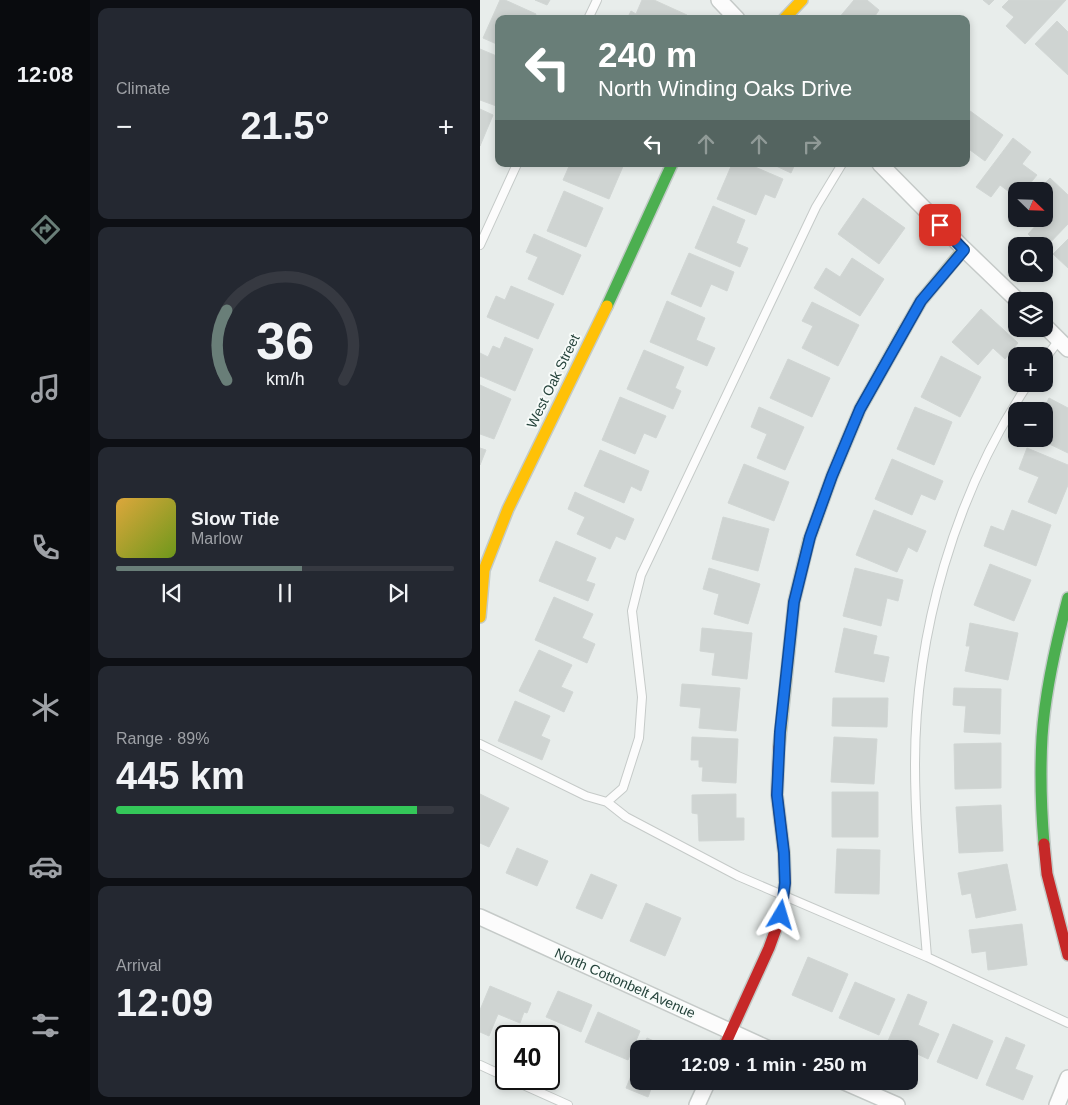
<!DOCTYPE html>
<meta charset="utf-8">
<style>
body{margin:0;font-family:Helvetica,sans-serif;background:#242831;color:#f1f3f6;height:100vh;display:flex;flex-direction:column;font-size:19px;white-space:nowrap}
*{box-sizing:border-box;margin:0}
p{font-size:16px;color:#9ea1a6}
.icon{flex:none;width:28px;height:28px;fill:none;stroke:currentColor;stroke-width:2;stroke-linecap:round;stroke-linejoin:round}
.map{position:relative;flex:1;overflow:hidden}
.drawer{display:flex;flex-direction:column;gap:8px;padding:8px;background:#0d0f14;width:390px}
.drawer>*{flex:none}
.hud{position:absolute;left:15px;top:15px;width:475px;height:152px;border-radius:10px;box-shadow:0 2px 8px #0003;background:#697e78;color:#fff;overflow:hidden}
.needle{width:32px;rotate:113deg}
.buttons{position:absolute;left:528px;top:182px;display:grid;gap:10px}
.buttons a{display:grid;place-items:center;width:45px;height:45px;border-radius:10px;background:#171b24;box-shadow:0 2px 8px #0003;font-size:25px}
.speed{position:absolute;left:15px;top:1025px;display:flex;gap:10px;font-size:25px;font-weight:700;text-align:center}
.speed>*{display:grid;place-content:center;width:65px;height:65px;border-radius:50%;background:#171b24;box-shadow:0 2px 8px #0003;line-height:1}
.speed .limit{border:2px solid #111;border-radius:8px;background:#fff;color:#111}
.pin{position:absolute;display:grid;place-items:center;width:42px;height:42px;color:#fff;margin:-21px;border-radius:10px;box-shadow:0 2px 8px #0006}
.me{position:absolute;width:55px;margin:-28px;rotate:7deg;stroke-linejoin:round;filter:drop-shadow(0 0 4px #0008)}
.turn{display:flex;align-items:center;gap:18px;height:105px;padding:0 20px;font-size:22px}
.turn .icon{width:65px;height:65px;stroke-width:2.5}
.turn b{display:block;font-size:35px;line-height:42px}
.lanes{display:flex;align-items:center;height:48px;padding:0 20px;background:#0003;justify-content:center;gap:25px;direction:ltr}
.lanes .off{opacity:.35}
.big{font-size:38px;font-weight:700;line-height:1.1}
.drawer .widget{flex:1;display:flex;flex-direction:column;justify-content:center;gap:8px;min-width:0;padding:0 18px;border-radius:10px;background:#242831}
.drawer .dial{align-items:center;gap:0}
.dial svg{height:130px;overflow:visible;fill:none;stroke:#363941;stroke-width:7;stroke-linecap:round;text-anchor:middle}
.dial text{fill:#f1f3f6;stroke:none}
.song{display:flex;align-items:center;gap:15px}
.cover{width:60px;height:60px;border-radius:8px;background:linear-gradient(135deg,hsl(40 70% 55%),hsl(80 70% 35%))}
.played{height:5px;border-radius:2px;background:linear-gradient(90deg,#697e78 55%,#363941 55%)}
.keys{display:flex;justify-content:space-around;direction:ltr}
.heat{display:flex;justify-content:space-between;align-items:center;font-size:28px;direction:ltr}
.charge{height:8px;border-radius:4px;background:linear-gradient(90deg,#34c759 89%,#363941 0)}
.trip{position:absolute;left:150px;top:1040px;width:288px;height:50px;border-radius:10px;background:#171b24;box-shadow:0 2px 8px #0003;font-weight:700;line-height:50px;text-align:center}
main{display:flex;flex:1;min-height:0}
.tab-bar{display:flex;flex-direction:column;width:90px;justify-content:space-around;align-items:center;background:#090b0e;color:#9ea1a6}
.tab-bar .icon{width:35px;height:35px}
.tab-bar .current{color:#697e78}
.tab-bar b{font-size:22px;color:#f1f3f6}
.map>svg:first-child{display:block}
</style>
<main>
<nav class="tab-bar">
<b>12:08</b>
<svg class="icon current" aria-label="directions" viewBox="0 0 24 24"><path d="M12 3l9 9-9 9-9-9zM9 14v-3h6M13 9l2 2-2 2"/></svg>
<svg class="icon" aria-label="music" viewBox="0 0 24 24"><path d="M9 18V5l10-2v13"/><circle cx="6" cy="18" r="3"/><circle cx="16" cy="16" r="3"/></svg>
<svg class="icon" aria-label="phone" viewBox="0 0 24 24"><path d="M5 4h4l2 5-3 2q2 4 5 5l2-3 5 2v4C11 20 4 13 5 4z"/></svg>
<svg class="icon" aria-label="climate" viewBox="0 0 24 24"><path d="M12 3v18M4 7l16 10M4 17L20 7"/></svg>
<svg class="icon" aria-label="car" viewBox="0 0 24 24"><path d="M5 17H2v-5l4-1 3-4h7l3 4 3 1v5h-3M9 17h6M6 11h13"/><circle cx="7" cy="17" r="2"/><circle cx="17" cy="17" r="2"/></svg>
<svg class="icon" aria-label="filters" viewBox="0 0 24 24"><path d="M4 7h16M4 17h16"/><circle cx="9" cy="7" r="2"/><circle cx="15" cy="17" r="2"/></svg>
</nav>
<section class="drawer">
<div class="widget"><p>Climate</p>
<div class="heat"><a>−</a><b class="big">21.5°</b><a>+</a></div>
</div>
<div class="widget dial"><svg viewBox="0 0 100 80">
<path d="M14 69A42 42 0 1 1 86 69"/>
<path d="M14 69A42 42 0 0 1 14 26" stroke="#697e78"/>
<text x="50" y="56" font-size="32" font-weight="700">36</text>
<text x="50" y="72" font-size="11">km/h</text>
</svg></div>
<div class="widget">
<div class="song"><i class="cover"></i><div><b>Slow Tide</b><p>Marlow</p></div></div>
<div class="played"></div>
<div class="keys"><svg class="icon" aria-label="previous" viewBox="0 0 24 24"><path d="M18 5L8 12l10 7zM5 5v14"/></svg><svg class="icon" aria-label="pause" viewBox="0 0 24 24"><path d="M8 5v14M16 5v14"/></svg><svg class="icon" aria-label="next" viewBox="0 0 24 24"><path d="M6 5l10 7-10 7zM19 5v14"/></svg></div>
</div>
<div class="widget"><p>Range · 89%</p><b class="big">445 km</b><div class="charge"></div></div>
<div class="widget"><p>Arrival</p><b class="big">12:09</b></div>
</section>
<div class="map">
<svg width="588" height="1105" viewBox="0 0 588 1105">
<rect width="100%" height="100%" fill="#e8edeb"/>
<path fill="#cfd4d2" stroke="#d1d6d4" d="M20,0H25L56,14L54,19H19V45L3,38Z
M55,0H70L67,5Z
M162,0H174L207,15L205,19H147L151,11L156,14Z
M374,0H387L399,10L393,19H358Z
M503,0H514L509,5Z
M529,0H586L545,44L526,26L534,17L522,7Z
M577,21L588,32V75L555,44Z
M0,49L19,57V107L0,100Z
M486,108L523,135L505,161L486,147Z
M0,109L13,115L0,146Z
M533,138L551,152L542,164L557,175L544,191H536V197L520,185L511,197L496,187Z
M90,164H144L129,199L83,180Z
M252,164H268L303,179L295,198L285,194L276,215L237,199Z
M292,164H315L311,173Z
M570,178L588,195V224L564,249V246H560L548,234L561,220L559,219H564V191H558Z
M84,191L123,208L106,247L67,231Z
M383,198L425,228L399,264L358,234Z
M233,206L265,220L256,243L268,248L260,267L215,248Z
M54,234L101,255L83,295L48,279L58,257L46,252Z
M588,239V268L573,254Z
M209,253L254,272L247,291L231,284L221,307L191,294Z
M372,258L404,279L380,316L334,288L346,268L360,277Z
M31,286L74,304L58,339L7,317L16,296L25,300Z
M187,301L225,318L216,340L235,348L227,366L170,342Z
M332,302L379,325L358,366L322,348L333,326L322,321Z
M501,309L538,343L525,359L513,348L498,365L472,342Z
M25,337L53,349L35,391L0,376V353L8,357L13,346L20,349Z
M164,350L204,367L195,388L201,391L193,409L147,389Z
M461,356L501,377L480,417L441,397Z
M308,359L350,378L332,417L290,398Z
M0,385L31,399L14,439L0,434Z
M140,397L186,416L176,438L164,433L155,454L122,440Z
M569,398L588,408V453L559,439H564L563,411Z
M279,407L324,427L305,470L277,458L287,434L271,427Z
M435,407L472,422L454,465L417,449Z
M0,448L6,450L0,465Z
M547,448L588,465V485L576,514L548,502L559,477L539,469Z
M120,450L169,471L161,491L151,486L144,503L104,486Z
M412,459L463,481L455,500L441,494L432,515L395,499Z
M264,464L309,482L294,521L248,503Z
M95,492L154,519L145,540L136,536L130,549L97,534L105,517L88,509Z
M394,510L446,531L437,552L428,547L417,572L376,555Z
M532,510L571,525L556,566L504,546L511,526L524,531Z
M243,517L289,529L278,571L232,559Z
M76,541L116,558L106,581L115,584L108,601L59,581Z
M510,564L551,580L534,621L494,605Z
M229,568L280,584L268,624L234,614L239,594L223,589Z
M375,568L423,580L418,601L407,598L401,626L363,616Z
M74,597L113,614L102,638L115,644L107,663L55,640Z
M490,623L538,633L528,680L485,671L490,646H486Z
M222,628L272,633L267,679L232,675L235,653L220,651Z
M364,628L397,636L393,654L409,657L404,682L355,672Z
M59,650L92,665L81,687L93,692L84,712L39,691Z
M202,684L260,688L256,731L219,728L221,708L200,706Z
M474,688L521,689L520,734L484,732L486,706L473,705Z
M353,698H408L407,727L352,726Z
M35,701L70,716L61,736L70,740L62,760L18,741Z
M212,737L258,739L256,783L222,781L223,767H219V760H211Z
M354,737L397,739L394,784L351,782Z
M521,743V788L475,789L474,744Z
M352,792H398V837H352Z
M0,794L29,808L9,847L0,843Z
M256,794V818H264V840L219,841L218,814L212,813V795Z
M521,805L523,851L479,853L476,807Z
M37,848L68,861L57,886L26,873Z
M357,849L400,850L399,894L355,893Z
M527,864L536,910L496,918L491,893L482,895L478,873Z
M111,874L137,885L122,919L96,908Z
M166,903L201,918L185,956L150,941Z
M542,924L547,965L508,970L506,951L492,953L489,930Z
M328,957L368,974L352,1012L312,995Z
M375,982L415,999L399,1035L359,1018Z
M10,986L51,1003L47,1013L44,1012L40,1023L18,1014L9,1036L0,1032V1010Z
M78,991L112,1005L101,1032L66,1017Z
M428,994L447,1002L438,1025L459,1034L448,1059L429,1050V1049L408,1041Z
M118,1012L160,1031L148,1060L105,1042Z
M473,1024L513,1041L497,1079L457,1062Z
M526,1037L545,1045L535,1069L553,1076L543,1100L506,1085Z
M167,1038L192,1049H162Z
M159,1057V1081H174L168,1097L146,1088Z"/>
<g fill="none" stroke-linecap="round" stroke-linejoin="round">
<g stroke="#c5cac8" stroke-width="10">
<path id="lane" d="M108,19L117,0
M0,245L37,164
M564,360L579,340
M548,384C475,494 435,632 435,764C435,828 442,893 447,957L588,1023
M0,744L106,796L127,802L143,788L159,738L162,697L152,611L161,575L336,207L362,164
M127,802L146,817L258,876L447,957
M0,1065L26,1077
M30,1079L88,1105"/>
</g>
<g stroke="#c5cac8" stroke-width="18">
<path id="street" d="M239,0L257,19
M400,164L484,249L538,301
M564,325L588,349
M0,917L289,1049
M362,1081L417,1105
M217,1105L228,1081
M577,1105L588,1078"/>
</g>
<g stroke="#c3cbc8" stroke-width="14">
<path id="fast" d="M127,306L192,164
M329,540L352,476L380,409L425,329
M564,844C561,808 560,773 562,737C565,690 576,643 588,598"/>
</g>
<g stroke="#c3cbc8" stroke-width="14">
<path id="slow" d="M304,19L322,0
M425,329L441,301L484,249
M0,617L4,570L28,509L127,306
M299,747L314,602L329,540"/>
</g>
<g stroke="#c3cbc8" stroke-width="14">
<path id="jam" d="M564,844L567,874L588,955
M243,1049L289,948L301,915L305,883L304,853L297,795L299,747"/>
</g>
<use href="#lane" stroke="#fcfcfc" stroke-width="8"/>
<use href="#street" stroke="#fcfcfc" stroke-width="15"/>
<use href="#fast" stroke="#4caf50" stroke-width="11"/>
<use href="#slow" stroke="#ffc107" stroke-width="11"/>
<use href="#jam" stroke="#c62828" stroke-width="11"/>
</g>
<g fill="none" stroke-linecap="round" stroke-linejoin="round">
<g stroke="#114b97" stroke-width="12">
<path id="route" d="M301,915L305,883L304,853L297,795L300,732L314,602L330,537L352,476L380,409L441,301L484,250L460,225"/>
</g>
<use href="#route" stroke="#1a73e8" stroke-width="9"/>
</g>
<g text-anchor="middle" stroke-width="4" stroke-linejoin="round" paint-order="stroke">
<g font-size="14" fill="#24423a" stroke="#f7fbf9">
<text transform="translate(73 381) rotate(-64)" y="5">West Oak Street</text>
<text transform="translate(145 983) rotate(24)" y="5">North Cottonbelt Avenue</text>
</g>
</g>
</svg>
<div class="buttons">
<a><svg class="needle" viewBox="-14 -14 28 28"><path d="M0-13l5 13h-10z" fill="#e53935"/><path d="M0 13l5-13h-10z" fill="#9ea1a6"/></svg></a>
<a><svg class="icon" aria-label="search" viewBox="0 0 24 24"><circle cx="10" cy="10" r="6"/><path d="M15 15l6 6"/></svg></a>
<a><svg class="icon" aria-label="layers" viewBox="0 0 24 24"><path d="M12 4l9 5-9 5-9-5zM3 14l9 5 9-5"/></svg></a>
<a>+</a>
<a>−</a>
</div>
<div class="speed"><div class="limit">40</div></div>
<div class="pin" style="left:460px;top:225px;background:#d93025"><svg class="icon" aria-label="arrive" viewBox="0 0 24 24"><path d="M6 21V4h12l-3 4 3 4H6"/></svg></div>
<svg class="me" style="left:301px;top:915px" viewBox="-20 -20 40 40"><path d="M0-17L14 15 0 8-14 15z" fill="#1a73e8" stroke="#fff" stroke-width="4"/></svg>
<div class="trip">12:09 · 1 min · 250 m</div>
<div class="hud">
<div class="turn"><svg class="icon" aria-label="left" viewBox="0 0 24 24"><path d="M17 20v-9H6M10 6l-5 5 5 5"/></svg><div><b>240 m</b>North Winding Oaks Drive</div></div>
<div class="lanes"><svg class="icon" aria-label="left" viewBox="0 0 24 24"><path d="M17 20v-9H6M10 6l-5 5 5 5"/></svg><svg class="icon off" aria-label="ahead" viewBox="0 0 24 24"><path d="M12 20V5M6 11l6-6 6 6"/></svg><svg class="icon off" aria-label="ahead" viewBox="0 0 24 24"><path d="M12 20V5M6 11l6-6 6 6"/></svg><svg class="icon off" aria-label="right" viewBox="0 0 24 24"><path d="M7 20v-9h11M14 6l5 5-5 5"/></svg></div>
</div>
</div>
</main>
